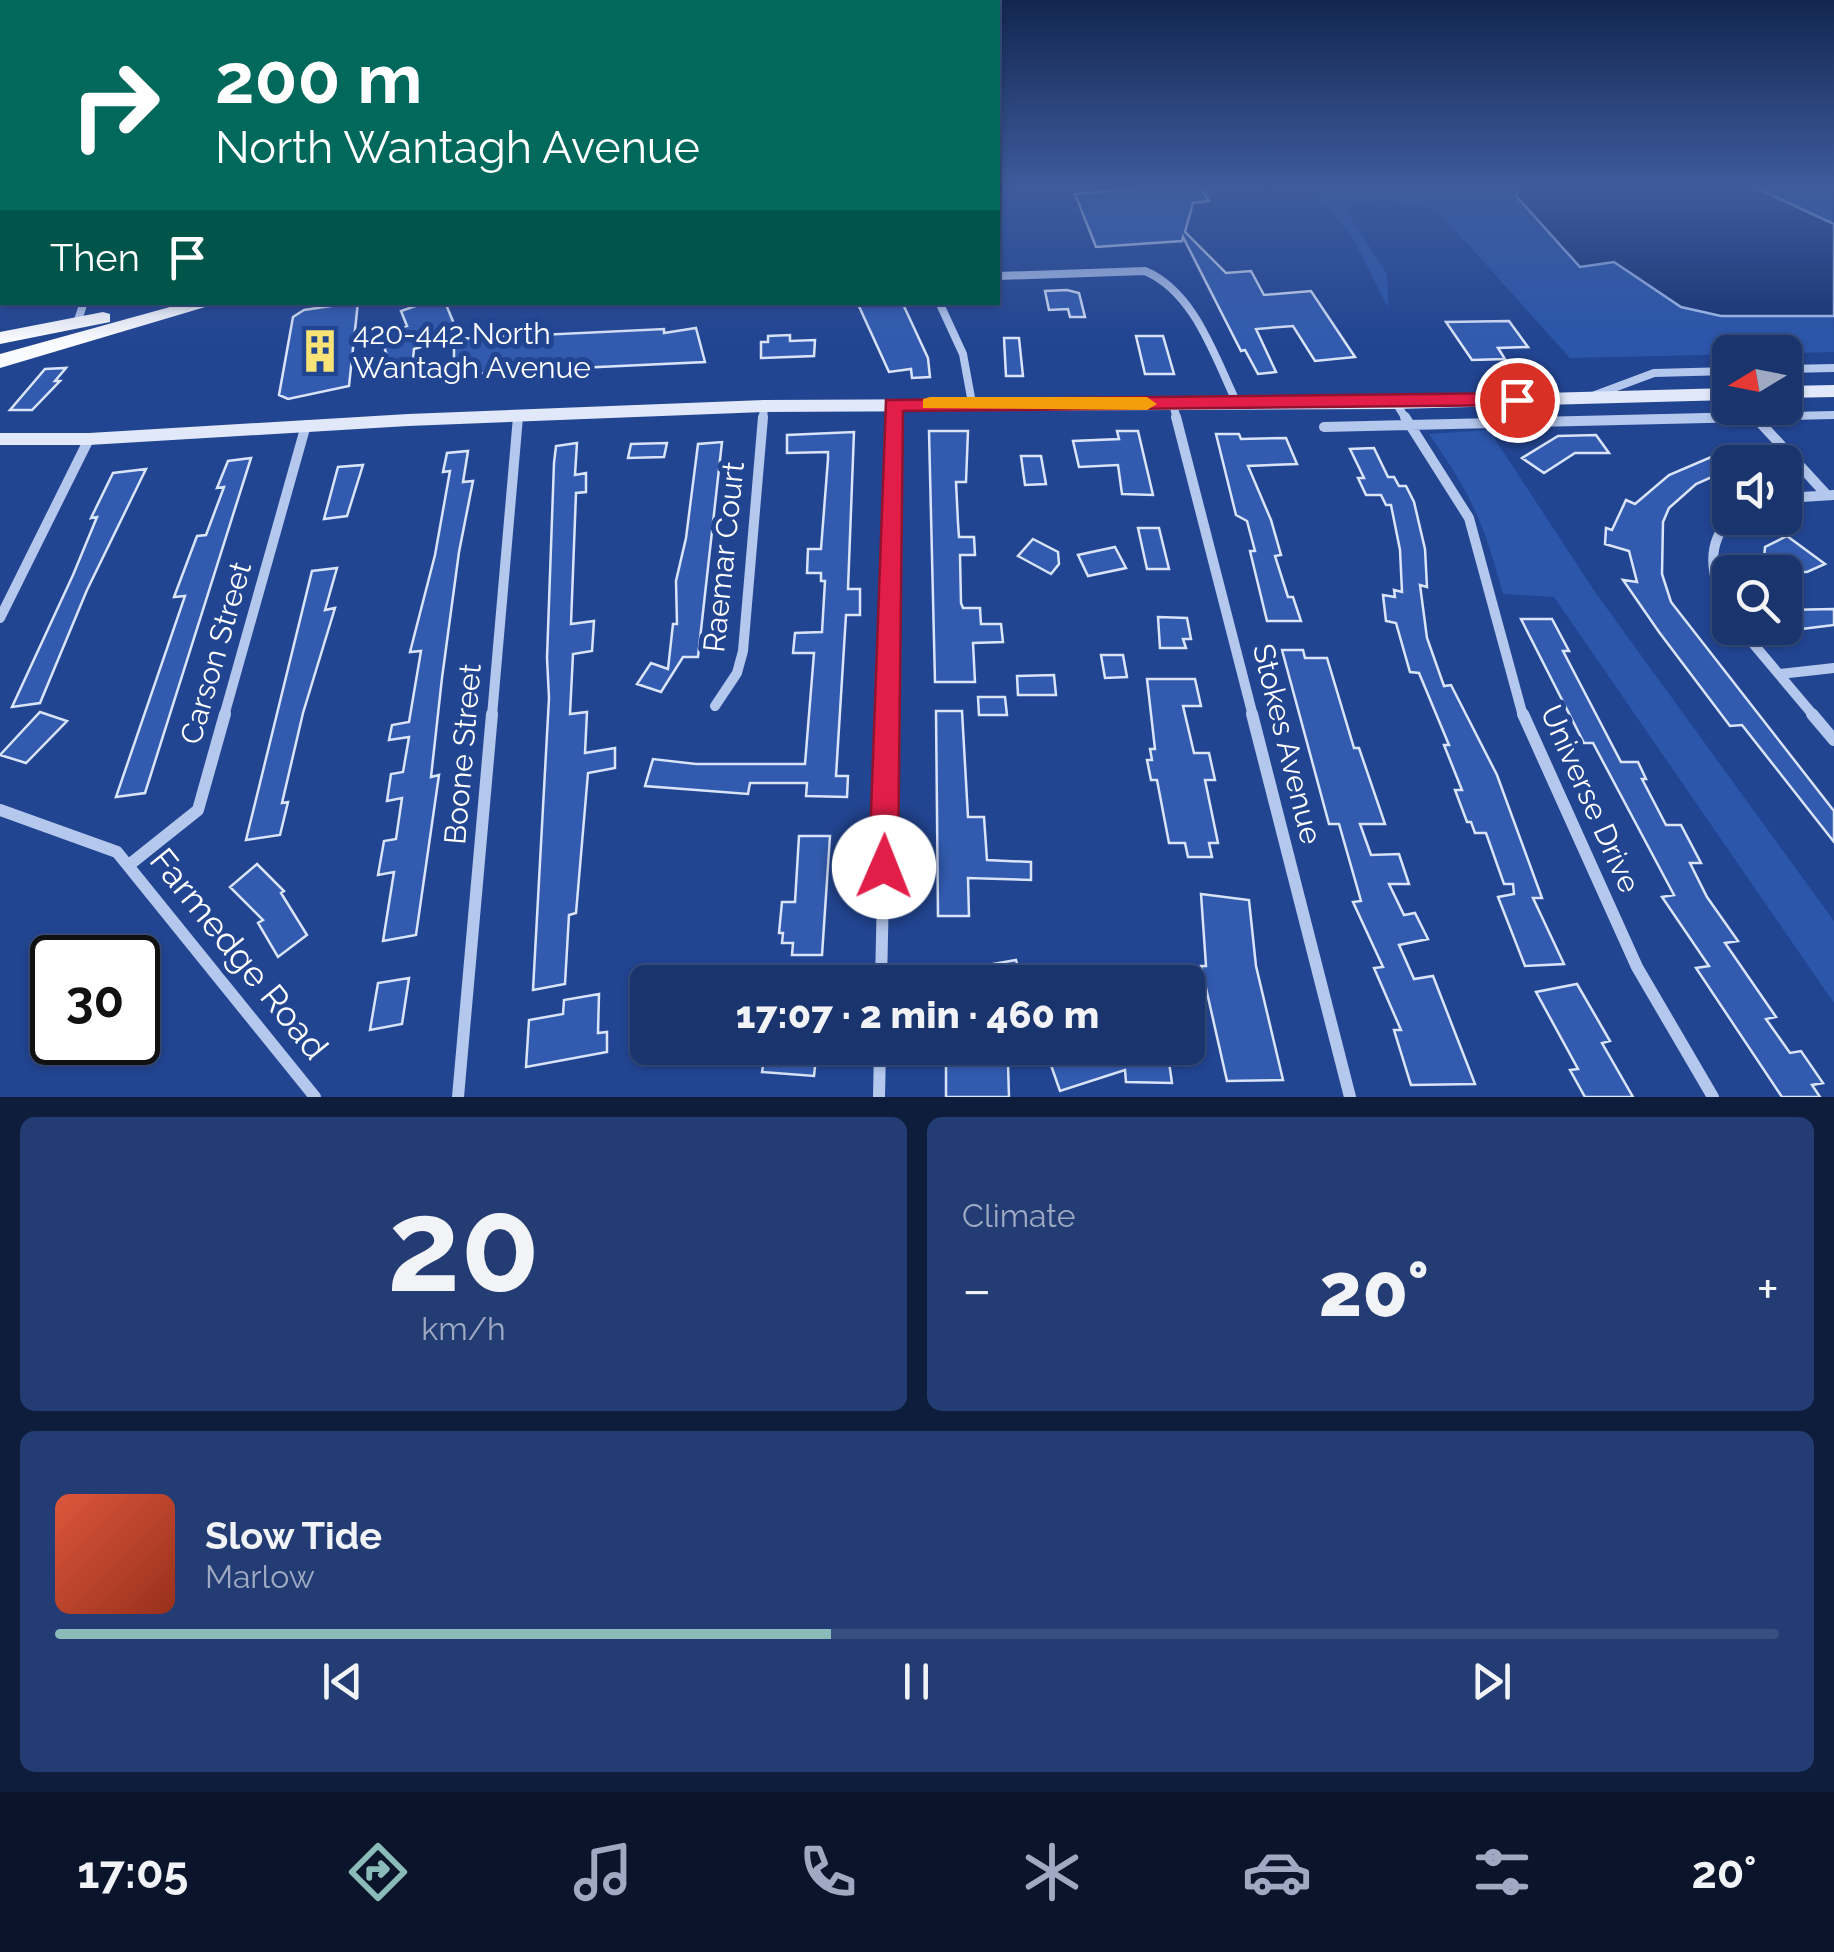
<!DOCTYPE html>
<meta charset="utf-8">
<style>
body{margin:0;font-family:Raleway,sans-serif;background:#233c73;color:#f1f3f6;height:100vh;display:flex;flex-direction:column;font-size:38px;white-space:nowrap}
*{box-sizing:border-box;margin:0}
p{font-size:32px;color:#9faac2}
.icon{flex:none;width:55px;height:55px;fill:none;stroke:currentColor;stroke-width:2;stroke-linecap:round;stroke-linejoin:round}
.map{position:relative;height:1097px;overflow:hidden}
.drawer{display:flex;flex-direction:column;gap:20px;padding:20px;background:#0e1d3c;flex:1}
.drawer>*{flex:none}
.banner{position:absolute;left:0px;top:0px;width:1000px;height:305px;box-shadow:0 2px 8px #0004,0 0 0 2px #384f81;background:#00695c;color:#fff;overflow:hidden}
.needle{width:65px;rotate:260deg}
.fabs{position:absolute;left:1712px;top:335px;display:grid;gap:20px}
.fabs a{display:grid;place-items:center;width:90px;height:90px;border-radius:15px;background:#1a346e;box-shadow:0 2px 8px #0004,0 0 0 2px #384f81;font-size:50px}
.speed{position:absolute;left:30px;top:935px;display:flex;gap:20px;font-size:50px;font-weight:700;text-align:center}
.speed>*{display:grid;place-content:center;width:130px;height:130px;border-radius:50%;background:#1a346e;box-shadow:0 2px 8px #0004,0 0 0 2px #384f81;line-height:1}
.speed .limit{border:5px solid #111;border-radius:15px;background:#fff;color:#111}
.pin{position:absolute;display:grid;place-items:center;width:85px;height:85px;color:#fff;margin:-42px;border:5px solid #fff;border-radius:50%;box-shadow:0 2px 10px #0007}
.me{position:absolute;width:110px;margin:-55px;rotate:1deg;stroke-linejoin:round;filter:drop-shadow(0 0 8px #0008)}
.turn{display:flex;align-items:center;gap:35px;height:210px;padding:0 50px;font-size:45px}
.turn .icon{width:130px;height:130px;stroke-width:2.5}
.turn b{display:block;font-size:70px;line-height:85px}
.then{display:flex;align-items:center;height:95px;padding:0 50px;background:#0003;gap:20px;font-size:38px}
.big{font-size:75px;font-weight:800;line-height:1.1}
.drawer .tile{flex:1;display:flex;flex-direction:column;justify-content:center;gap:15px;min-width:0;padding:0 35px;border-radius:15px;background:#233c73}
.drawer .dial{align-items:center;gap:0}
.dial b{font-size:130px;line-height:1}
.song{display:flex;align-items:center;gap:30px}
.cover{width:120px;height:120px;border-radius:15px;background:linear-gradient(135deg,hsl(10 70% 55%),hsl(10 70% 35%))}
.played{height:10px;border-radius:5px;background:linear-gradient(90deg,#8bbbb9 45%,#384f81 45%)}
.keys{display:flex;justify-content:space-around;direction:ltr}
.heat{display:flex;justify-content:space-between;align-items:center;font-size:55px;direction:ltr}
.drawer .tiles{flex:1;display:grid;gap:20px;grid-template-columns:1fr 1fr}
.tile:last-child{grid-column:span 2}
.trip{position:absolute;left:630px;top:965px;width:575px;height:100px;border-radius:15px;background:#1a346e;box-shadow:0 2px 8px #0004,0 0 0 2px #384f81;font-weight:800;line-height:100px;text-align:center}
.tabs{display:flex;height:160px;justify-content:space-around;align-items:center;background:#0a152c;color:#9faac2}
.tabs .icon{width:70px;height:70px}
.tabs .current{color:#8bbbb9}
.tabs b{font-size:45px;color:#f1f3f6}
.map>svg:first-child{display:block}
</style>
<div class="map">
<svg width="1834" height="1097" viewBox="0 0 1834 1097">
<rect width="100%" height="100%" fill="#224592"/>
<path fill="#2c56aa" d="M1321,188H1832L1834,352L1570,358L1435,208L1387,200L1352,202L1347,212L1387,274L1388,307L1349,231L1316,197Z
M1489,430L1595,592L1834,921V1003L1554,597L1503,594C1484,523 1471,494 1429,434Z"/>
<path fill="#183371" stroke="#a8c0ee" stroke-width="2.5" d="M1517,188H1756L1834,224V316H1721L1681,307L1614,262L1580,267L1516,196Z"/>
<path fill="#325baf" stroke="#dae4f9" stroke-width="2.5" d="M1142,188H1200L1209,201L1193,203L1185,232L1226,273L1251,271L1264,295L1311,291L1355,357L1315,361L1293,326L1256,329L1276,372L1258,374L1245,350L1241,351L1183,237L1182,241L1096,247L1075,194Z
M1067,290L1079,293L1085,317H1070L1068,309L1049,310L1045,291Z
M358,302L349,386L288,399L279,395L293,317L304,310Z
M427,302H445L459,336L414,349L412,371L393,374L380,334L407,326L401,311Z
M857,302H902L928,358L930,377L912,378L911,369L889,372Z
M1509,321L1528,347L1498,348L1505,359L1472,360L1446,322Z
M696,328L705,362L490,372L454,379V339L664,329V333Z
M790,335V341L815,340L814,356L761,358V342H768V336Z
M1136,336H1163L1174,374H1145Z
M1004,338H1019L1023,376H1006Z
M66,368L55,381H60L32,410H10L45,369Z
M929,431H968L966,482H956L958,523L959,537H974L975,555H960L961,603L963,608H980L981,624H1001L1003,642L973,643L975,682H935Z
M1117,431H1138L1153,495L1122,494L1118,465L1079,467L1073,441L1119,439Z
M854,432L848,589H860V615H846L836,776H848L847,797L806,796L807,783H750L748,794L645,786L653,759L696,764H805L814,653H793L795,633L822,632L825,581H821V573H807L808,549H821L828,459V452L787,453V435Z
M1216,434H1239L1241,439L1286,438L1297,464L1248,466L1271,520L1281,555L1275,556L1288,597H1293L1301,621H1267L1250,551H1255L1247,521L1236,515Z
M1596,435L1609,453H1575L1544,473L1522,458L1558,436Z
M722,442L698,657H683L661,692L637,684L651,663L668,669L673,624H677L676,581L686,538L698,444Z
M577,443L575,475L586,473V492L576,493L571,624L594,621L592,651L573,654L570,714L587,712L585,753L615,748V768L588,773L576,913L569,915L565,984L533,990L549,698L547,658L554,463L556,446Z
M667,443L664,457L628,458L631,444Z
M1374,448L1388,477H1394L1399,486H1406L1414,502L1425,549L1427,587L1420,585L1427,638L1444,686L1451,685L1497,775L1542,898H1533L1564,964L1525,966L1498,897L1514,894L1513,884H1504L1486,833H1475L1471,822H1467L1455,790H1462L1444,745H1449L1419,673L1410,672L1396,623L1386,621L1383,595L1395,597L1394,590L1402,592L1400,550L1391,505H1386L1381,495H1366L1358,478H1364L1350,449Z
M1730,449V469L1696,484L1669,508L1663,522L1662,574L1671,602L1834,811V842L1742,725L1730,726L1659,632L1623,580L1637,582L1629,551L1605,544L1606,528L1612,530L1626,500L1635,504L1669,475Z
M468,451L463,482L473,481L459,552L442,678L431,777L439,775L416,935L383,941L394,872L378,875L384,841L396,839L402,798L387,801L391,774L403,772L409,737L389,740L392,725L409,722L421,651L410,652L435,555L450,471L443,472L447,453Z
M1021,456H1041L1046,484L1025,485Z
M251,458L145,793L116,797L185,596L174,597L197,536L206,535L224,487L217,488L228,461Z
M363,465L347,516L324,519L338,467Z
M146,469L87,590L40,703L12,707L73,575L97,517L91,518L113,473Z
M1138,528H1159L1169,569H1147Z
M1787,536L1825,564L1807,572H1763L1765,547Z
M1033,539L1058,552L1059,564L1051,574L1018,556Z
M1115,547L1126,568L1088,576L1078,555Z
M337,568L325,610L335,608L303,713L282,803L288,802L280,835L246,840L312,571Z
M1834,609V625L1785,631V610Z
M1158,617L1187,618L1191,639H1183L1186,648H1160Z
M1521,619H1552L1569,651H1563L1621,762H1638L1646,779H1642L1666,825H1681L1701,863H1690L1707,897L1738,941L1725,943L1776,1017L1766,1019L1790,1053L1801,1051L1823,1083L1812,1085L1820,1097H1782L1696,968L1709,966L1662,897L1674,895L1593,743H1584Z
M1282,650H1303L1305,658H1327L1354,748H1359L1385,824H1360L1371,855L1399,854L1409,884H1389L1404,915L1415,913L1428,939L1399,945L1414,979L1433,976L1475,1084L1411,1085L1394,1030H1401L1374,968L1383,967L1353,902L1361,901L1339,824H1329Z
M1101,655H1123L1127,677L1105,678Z
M1054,675L1056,695H1018L1017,676Z
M1147,679H1195L1201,706H1183L1194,753H1209L1215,780H1205L1218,843H1209L1212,857H1188L1185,843H1169L1157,780H1151L1147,760H1152L1150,749H1155Z
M978,697H1005L1007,715H979Z
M936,711H962L968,817H984L987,860L1031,862V880L968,878L969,916H938Z
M40,712L67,721L26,763L0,755Z
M799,836H830L822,955H792L793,943H782L783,933H779L782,902H795Z
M257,864L284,891L281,893L307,935L278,957L258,923L263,920L230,887Z
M1201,894L1249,900L1256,966L1283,1080L1227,1081L1201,966H1206Z
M1016,960L1022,982H997L993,964Z
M409,978L402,1024L370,1030L378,983Z
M1577,984L1610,1041L1602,1043L1633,1097H1585L1570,1070L1578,1069L1536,992Z
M599,994L598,1033L607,1032V1052L526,1067L529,1020L563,1014L564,1000Z
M766,1048H817L814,1076L762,1072Z
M1045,1048H1167L1172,1083L1126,1082L1125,1070L1060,1091Z
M946,1062L1008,1063L1009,1097H946Z"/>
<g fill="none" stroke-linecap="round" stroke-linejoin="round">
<path stroke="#b4c7ed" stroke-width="8" d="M998,276L1145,271C1195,292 1215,358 1237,403
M939,302L963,354L972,403
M77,323L84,302
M1785,369L1834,368
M1595,395L1654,373L1730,371
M1396,403L1406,419
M1173,404L1177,419
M1747,408L1758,419
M763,419L764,406
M893,419V405
M1643,419L1834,415"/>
<path stroke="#b4c7ed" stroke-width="10" d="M1176,417L1253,716
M1405,417L1469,518L1523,716
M1755,417L1825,493
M1324,427L1750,417
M1785,498L1834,495
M1730,613C1712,581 1703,546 1731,518
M0,618L89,439
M1740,628L1814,716
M1780,674L1834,668
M715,706L737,673L743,651L763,417
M224,716L306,425
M492,716L518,417
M887,716L893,417"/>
<path stroke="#b4c7ed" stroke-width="12" d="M1252,714L1350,1097
M1523,714L1637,967L1713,1097
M1812,714L1834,740
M0,810L117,852L315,1097
M129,865L198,810L225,714
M881,982L887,714
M458,1097L492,714
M879,1097L880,1048"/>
<path fill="#e0e8fa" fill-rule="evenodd" d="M1834,385V397L1785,398V386Z
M1730,388V400L1396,409L764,412L408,426L89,445H0V433H89L408,414L764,400L1396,397Z"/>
<path fill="#fafbff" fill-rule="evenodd" d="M188,302H222L0,368V354Z
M103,312L110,314V322L0,344V332Z"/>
</g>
<linearGradient id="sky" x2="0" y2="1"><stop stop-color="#132650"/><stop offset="0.55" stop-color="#3e5c9d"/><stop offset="1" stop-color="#3e5c9d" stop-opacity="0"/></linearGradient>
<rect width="1834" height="341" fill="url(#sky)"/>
<path fill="#e11d48" stroke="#92132f" stroke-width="2.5" d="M1517,393L1527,400L1524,405L903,411L898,867L894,877L884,881L874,877L869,867L886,400Z"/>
<path fill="#f59e0b" d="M930,397H1147L1157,404L1147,410L923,408V399Z"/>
<defs>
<g id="building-bare" transform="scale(3.45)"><path d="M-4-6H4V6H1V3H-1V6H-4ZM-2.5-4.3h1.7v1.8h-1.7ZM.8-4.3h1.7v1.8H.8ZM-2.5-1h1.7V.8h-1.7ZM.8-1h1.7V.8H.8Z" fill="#f9e376" stroke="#224592" stroke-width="2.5" paint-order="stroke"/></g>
</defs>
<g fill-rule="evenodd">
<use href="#building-bare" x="320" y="351"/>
</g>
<g text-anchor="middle" stroke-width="10" stroke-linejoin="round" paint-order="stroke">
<g font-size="30" fill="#fff" stroke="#224592" text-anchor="start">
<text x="353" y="344">420-442 North<tspan x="353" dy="34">Wantagh Avenue</tspan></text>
</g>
<g font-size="30" fill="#fff" stroke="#224592">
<text transform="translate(724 557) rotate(-84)" y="10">Raemar Court</text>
<text transform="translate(216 653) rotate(-74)" y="10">Carson Street</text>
<text transform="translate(1287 744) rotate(76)" y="10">Stokes Avenue</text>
<text transform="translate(463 754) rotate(-85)" y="10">Boone Street</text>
<text transform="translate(1590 799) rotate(66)" y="10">Universe Drive</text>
</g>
<g font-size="35" fill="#fff" stroke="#224592">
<text transform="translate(239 954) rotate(51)" y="12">Farmedge Road</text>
</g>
</g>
</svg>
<div class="fabs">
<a><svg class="needle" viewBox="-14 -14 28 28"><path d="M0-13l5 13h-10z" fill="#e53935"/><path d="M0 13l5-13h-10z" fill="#9faac2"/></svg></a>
<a><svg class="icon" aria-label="sound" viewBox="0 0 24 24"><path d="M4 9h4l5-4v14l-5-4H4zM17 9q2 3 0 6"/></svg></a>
<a><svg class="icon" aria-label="search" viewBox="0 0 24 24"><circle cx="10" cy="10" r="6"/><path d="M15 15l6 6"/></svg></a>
</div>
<div class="speed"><div class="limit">30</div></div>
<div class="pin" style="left:1517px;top:400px;background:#d93025"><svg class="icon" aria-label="arrive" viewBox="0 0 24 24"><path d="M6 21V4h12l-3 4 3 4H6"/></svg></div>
<svg class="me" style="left:884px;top:867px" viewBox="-20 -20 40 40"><circle r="19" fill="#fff"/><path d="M0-13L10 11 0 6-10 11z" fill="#e11d48"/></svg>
<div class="trip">17:07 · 2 min · 460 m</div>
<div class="banner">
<div class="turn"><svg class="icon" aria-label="right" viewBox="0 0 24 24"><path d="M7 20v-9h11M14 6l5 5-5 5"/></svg><div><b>200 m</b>North Wantagh Avenue</div></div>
<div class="then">Then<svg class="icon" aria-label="arrive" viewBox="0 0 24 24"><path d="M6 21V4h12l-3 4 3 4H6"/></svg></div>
</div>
</div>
<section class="drawer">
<div class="tiles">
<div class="tile dial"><b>20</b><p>km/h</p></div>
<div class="tile"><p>Climate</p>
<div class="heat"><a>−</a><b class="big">20°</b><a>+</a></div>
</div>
<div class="tile">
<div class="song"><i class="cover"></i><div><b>Slow Tide</b><p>Marlow</p></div></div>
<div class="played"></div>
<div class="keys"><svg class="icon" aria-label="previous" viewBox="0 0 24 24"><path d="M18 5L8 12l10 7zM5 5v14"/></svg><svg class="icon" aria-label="pause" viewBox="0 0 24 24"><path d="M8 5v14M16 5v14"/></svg><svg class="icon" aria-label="next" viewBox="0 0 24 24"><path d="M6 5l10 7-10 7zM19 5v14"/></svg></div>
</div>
</div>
</section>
<nav class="tabs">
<b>17:05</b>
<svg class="icon current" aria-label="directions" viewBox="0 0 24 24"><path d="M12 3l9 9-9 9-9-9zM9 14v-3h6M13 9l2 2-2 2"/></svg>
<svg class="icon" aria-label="music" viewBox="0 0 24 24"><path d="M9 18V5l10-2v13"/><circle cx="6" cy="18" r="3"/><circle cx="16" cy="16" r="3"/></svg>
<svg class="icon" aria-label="phone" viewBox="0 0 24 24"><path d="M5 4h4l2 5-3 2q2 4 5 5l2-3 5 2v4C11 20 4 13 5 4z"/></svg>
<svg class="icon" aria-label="climate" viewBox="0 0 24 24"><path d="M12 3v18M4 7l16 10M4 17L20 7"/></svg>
<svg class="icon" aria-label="car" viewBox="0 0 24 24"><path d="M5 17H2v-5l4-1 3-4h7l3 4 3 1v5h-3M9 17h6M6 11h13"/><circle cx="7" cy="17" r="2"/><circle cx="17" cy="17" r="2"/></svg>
<svg class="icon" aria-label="filters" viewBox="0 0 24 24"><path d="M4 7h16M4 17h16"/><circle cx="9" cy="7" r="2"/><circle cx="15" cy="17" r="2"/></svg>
<b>20°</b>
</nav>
